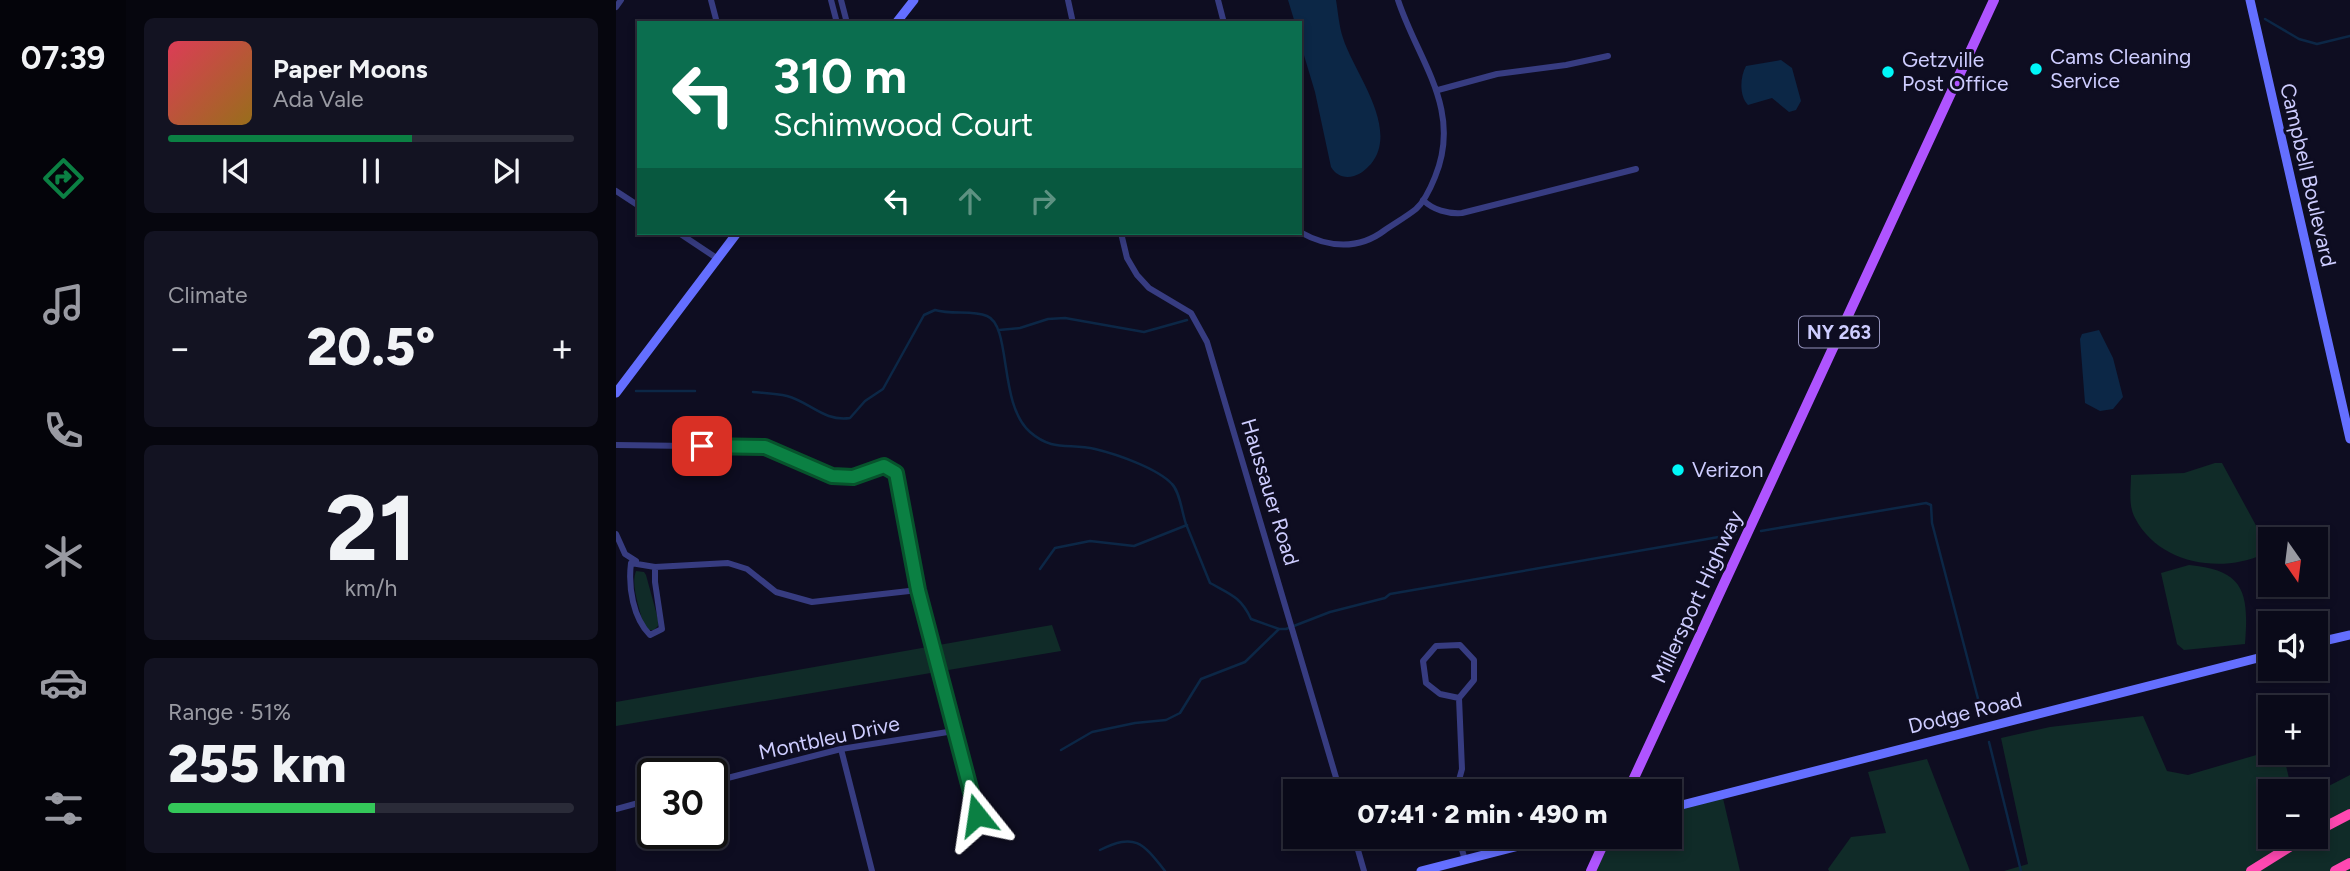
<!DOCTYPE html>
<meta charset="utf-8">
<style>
body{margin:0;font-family:Figtree,sans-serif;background:#131322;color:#f1f3f6;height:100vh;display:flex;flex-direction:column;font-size:26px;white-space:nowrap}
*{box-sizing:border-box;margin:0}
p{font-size:23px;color:#999aa2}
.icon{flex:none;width:38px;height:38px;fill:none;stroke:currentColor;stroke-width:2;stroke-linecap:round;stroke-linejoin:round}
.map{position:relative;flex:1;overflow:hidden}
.drawer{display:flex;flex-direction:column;gap:18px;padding:18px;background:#06060e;width:490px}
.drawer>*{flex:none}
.banner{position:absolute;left:21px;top:21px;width:665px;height:214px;border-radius:0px;box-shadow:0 4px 10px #0003,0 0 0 2px #2a2b38;background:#0b6e4f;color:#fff;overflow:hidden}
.needle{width:46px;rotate:166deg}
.controls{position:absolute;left:1642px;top:527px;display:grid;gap:14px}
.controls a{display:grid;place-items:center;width:70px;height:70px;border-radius:0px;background:#0a0a19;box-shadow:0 4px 10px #0003,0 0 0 2px #2a2b38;font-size:35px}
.speed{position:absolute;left:21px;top:758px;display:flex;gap:14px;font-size:35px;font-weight:700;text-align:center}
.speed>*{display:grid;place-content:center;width:91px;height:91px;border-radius:50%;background:#0a0a19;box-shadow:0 4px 10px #0003,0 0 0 2px #2a2b38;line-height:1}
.speed .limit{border:4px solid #111;border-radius:10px;background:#fff;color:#111}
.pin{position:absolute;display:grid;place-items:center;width:60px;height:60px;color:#fff;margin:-30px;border-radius:14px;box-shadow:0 4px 10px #0006}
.me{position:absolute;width:77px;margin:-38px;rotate:345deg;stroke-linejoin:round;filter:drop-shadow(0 0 5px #0008)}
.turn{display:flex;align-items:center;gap:24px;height:147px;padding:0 21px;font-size:32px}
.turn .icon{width:91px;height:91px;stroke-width:2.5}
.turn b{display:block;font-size:49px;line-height:60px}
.lanes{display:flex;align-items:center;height:66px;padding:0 21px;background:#0003;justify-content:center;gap:35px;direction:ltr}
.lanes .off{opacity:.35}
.big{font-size:52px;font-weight:800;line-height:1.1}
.drawer .card{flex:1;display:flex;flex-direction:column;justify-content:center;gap:10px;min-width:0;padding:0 24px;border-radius:10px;background:#131322}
.drawer .dial{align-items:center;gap:0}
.dial b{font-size:91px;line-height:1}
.song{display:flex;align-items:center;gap:21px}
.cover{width:84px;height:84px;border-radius:10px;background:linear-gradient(135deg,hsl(350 70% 55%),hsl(40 70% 35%))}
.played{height:7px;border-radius:4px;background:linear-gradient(90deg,#0b8043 60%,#2a2b38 60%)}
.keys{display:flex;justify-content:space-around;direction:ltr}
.heat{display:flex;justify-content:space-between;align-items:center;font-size:38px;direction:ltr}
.charge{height:10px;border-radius:5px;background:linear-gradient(90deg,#34c759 51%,#2a2b38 0)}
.trip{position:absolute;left:667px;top:779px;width:399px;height:70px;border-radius:0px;background:#0a0a19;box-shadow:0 4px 10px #0003,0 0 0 2px #2a2b38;font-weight:800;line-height:70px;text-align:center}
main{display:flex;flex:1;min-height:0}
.menu{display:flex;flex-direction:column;width:126px;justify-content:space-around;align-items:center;background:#04040a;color:#999aa2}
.menu .icon{width:49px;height:49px}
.menu .current{color:#0b8043}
.menu b{font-size:32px;color:#f1f3f6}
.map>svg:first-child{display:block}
</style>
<main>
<nav class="menu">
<b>07:39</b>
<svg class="icon current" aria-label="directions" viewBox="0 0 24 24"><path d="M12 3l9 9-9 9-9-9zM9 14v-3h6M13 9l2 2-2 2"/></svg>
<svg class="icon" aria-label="music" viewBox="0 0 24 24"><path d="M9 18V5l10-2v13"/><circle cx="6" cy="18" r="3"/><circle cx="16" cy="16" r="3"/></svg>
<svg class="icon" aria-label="phone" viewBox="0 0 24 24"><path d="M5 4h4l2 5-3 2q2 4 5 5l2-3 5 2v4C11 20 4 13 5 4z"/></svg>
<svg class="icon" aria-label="climate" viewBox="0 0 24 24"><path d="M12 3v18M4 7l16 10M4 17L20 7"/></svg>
<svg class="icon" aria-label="car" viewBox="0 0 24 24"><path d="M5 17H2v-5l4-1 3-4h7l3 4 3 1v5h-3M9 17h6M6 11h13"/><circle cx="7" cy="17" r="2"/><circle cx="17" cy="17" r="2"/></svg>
<svg class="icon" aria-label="filters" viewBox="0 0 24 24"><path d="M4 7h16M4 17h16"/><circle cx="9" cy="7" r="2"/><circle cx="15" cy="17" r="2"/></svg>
</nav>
<section class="drawer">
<div class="card">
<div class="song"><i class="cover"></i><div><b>Paper Moons</b><p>Ada Vale</p></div></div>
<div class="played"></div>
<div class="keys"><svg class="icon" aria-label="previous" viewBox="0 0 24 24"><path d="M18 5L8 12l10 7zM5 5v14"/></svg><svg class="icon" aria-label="pause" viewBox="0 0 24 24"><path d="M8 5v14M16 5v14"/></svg><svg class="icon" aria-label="next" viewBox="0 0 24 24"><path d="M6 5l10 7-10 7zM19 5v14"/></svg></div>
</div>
<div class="card"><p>Climate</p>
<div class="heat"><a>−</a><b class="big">20.5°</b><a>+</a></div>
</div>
<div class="card dial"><b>21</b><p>km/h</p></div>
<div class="card"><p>Range · 51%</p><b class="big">255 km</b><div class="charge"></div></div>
</section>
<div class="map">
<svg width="1734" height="871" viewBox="0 0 1734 871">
<rect width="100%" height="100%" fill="#0e0d21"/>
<path fill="#102b28" d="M1599,463H1606L1649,542L1648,554C1604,574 1543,564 1519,518C1512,505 1515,489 1515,475L1568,473Z
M1573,565C1629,570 1633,593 1629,644L1568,650L1561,644L1545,573Z
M20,571L28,572L30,575L42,619V626L38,630H32L27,625C25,610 14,586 20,571Z
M436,625L445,651L0,726V702Z
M1527,716L1551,771L1572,775L1654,751L1667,753L1676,791H1654V836H1699V793L1734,775V871H1388L1412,864L1385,738L1434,727Z
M1311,759L1354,871H1213L1212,869L1235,837L1270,833L1252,772Z
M1106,794L1124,871H975L990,837L1054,836V808Z"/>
<path fill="#0c2746" d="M672,0H720C722,12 723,26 727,38C738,73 784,128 755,164C750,169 745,174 738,176C728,179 720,175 715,167L699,92L684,42V23H679Z
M1165,60L1176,68L1185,101L1180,110L1173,112L1156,98L1132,105C1123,96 1124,77 1130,66Z
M1483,330L1497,358L1507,397L1497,409L1484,411L1469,403L1464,339L1466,334Z"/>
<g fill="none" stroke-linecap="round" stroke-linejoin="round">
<path stroke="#0c2746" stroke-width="2.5" d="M1649,19L1683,39L1701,44L1734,36
M383,330L404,328L432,319L449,318L528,332L571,320
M20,391H79
M137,392C148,393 160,393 171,396C194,402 208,422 234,418L249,401L267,389L308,315L319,310C336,315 356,310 371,316C396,326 382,404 414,432C437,452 453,443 479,449C500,454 541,468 556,484C564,492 566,513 570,524C578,544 586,563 594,583C614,594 625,597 635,619L663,629H670L714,612L769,598L774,594L1120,534
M1145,531L1310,503L1315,505L1316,523L1366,714
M424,569L439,548L474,541L518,546L571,525
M1373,742L1405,871
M445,750L476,732L519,723L550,720L564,713L585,679L629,662L663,629
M484,850C519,833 526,842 549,871"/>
<path stroke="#373c81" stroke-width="6" d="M95,0L101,23
M215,0L221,23
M225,0L231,23
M452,0L457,23
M602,0L608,23
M0,7L5,0
M822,90L881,74L950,65L992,56
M0,191L23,206
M807,200C817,210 832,214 846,213L1020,169
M684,232C712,248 743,250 769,230C779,223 790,217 800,209C809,201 815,187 819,177C847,109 802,61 782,0
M63,233L102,259
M505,233L511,258L521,275L533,288L575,313L591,342L724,791
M0,445L149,447L208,473L228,477L247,475L268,465L280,473L302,590L361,815
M0,534L9,554L20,561L15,563C12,587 17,618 34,635L46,629L39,582V567
M15,563L39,567L112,563L131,569L160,592L196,602L302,590
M225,749L256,871
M96,782L225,749L338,731
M840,791L846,769L843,698L858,680V660L844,645L820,646L807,661L810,683L824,694L843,698
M0,809L37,799
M738,836L748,871
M842,836L849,860"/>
<path stroke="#646fff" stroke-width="9" d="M1634,0L1734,439
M280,23L298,0
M0,393L121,233
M1699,643L1734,635
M1054,808L1654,655
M805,871L942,836"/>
<path stroke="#af54ff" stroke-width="10" d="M1012,791L1378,0
M975,871L991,836"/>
<path stroke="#ff48b1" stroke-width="10" d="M1699,832L1734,814
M1635,871L1691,836
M1719,871L1734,863"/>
</g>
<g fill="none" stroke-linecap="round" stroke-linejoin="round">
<g stroke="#07532c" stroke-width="18">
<path id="route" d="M86,446L149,447L216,476L237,477L268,466L280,473L302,590L361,815"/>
</g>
<use href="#route" stroke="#0b8043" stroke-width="12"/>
</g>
<g fill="#00f7f8" stroke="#0e0d21" stroke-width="2.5">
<circle cx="1420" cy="69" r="7"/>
<circle cx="1272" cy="72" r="7"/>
<circle cx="1062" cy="470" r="7"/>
</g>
<g text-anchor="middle" stroke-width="6" stroke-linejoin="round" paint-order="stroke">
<rect fill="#0e0d21" stroke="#9493bc" stroke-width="2" x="1183" y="316.5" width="80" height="31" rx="5"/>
<g font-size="19" font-weight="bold" fill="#cecdff">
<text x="1223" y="339">NY 263</text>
</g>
<g font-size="21" fill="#cecdff" stroke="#0e0d21" text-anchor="start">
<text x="1434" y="64">Cams Cleaning<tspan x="1434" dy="24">Service</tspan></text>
<text x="1286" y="67">Getzville<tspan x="1286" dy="24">Post Office</tspan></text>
<text x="1076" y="477">Verizon</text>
</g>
<g font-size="21" fill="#cecdff" stroke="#0e0d21">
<text transform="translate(1692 175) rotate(77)" y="7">Campbell Boulevard</text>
<text transform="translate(654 492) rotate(73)" y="7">Haussauer Road</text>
<text transform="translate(1081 597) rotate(-65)" y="7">Millersport Highway</text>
<text transform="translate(1349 713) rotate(-14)" y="7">Dodge Road</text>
<text transform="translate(213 738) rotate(-12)" y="7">Montbleu Drive</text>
</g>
</g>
</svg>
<div class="controls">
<a><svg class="needle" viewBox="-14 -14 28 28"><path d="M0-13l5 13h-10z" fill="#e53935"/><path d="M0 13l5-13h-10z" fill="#999aa2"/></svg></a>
<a><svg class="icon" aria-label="sound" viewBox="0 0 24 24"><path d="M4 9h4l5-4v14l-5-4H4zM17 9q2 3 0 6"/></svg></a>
<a>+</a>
<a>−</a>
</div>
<div class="speed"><div class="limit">30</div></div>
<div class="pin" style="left:86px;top:446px;background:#d93025"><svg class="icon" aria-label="arrive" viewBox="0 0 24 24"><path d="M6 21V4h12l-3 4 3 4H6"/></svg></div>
<svg class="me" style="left:361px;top:815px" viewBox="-20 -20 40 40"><path d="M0-17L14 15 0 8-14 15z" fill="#0b8043" stroke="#fff" stroke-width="4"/></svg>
<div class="trip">07:41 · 2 min · 490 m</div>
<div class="banner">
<div class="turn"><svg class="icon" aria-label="left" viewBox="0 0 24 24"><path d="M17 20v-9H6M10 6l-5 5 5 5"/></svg><div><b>310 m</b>Schimwood Court</div></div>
<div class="lanes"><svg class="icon" aria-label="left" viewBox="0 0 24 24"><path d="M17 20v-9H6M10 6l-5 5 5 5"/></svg><svg class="icon off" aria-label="ahead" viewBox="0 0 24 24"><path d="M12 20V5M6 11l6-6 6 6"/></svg><svg class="icon off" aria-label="right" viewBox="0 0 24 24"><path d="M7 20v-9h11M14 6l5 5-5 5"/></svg></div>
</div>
</div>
</main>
